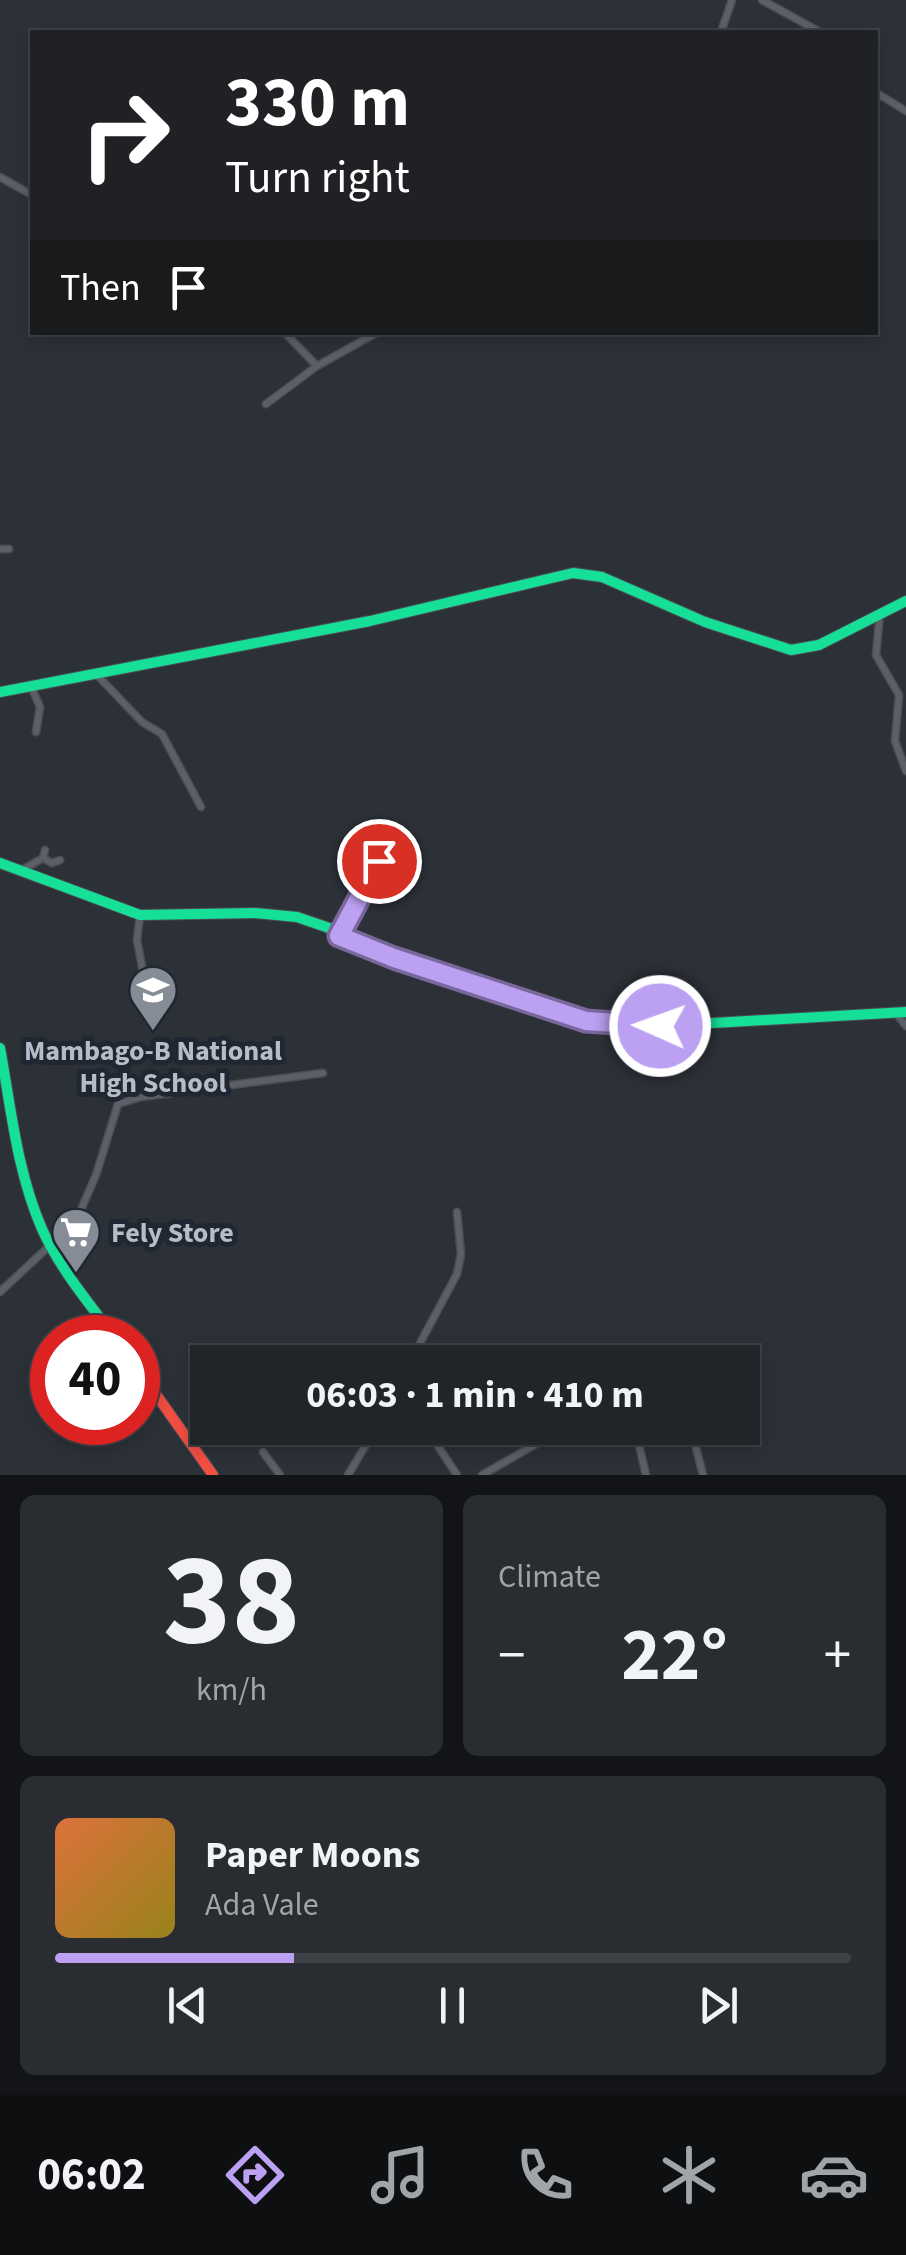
<!DOCTYPE html>
<meta charset="utf-8">
<style>
body{margin:0;font-family:"Source Sans 3",sans-serif;background:#292d32;color:#f1f3f6;height:100vh;display:flex;flex-direction:column;font-size:38px;white-space:nowrap}
*{box-sizing:border-box;margin:0}
p{font-size:32px;color:#a2a5a8}
.icon{flex:none;width:55px;height:55px;fill:none;stroke:currentColor;stroke-width:2;stroke-linecap:round;stroke-linejoin:round}
.map{position:relative;height:1475px;overflow:hidden}
.details{display:flex;flex-direction:column;gap:20px;padding:20px;background:#121417;flex:1}
.details>*{flex:none}
.top-card{position:absolute;left:30px;top:30px;width:848px;height:305px;border-radius:0px;box-shadow:0 5px 15px #0003,0 0 0 2px #3e4247;background:#202124;color:#fff;overflow:hidden}
.speed{position:absolute;left:30px;top:1315px;display:flex;gap:20px;font-size:50px;font-weight:700;text-align:center}
.speed>*{display:grid;place-content:center;width:130px;height:130px;border-radius:50%;background:#21252a;box-shadow:0 5px 15px #0003,0 0 0 2px #3e4247;line-height:1}
.speed .limit{border:15px solid #d22;background:#fff;color:#111}
.pin{position:absolute;display:grid;place-items:center;width:85px;height:85px;color:#fff;margin:-42px;border:5px solid #fff;border-radius:50%;box-shadow:0 2px 10px #0007}
.me{position:absolute;width:110px;margin:-55px;rotate:272deg;stroke-linejoin:round;filter:drop-shadow(0 0 8px #0008)}
.turn{display:flex;align-items:center;gap:35px;height:210px;padding:0 30px;font-size:45px}
.turn .icon{width:130px;height:130px;stroke-width:2.5}
.turn b{display:block;font-size:70px;line-height:85px}
.then{display:flex;align-items:center;height:95px;padding:0 30px;background:#0003;gap:20px;font-size:38px}
.big{font-size:75px;font-weight:700;line-height:1.1}
.details .widget{flex:1;display:flex;flex-direction:column;justify-content:center;gap:15px;min-width:0;padding:0 35px;border-radius:15px;background:#292d32}
.details .dial{align-items:center;gap:0}
.dial b{font-size:130px;line-height:1}
.song{display:flex;align-items:center;gap:30px}
.cover{width:120px;height:120px;border-radius:15px;background:linear-gradient(135deg,hsl(20 70% 55%),hsl(50 70% 35%))}
.played{height:10px;border-radius:5px;background:linear-gradient(90deg,#bca0f2 30%,#3e4247 30%)}
.keys{display:flex;justify-content:space-around;direction:ltr}
.heat{display:flex;justify-content:space-between;align-items:center;font-size:55px;direction:ltr}
.details .tiles{flex:1;display:grid;gap:20px;grid-template-columns:1fr 1fr}
.widget:last-child{grid-column:span 2}
.trip{position:absolute;left:190px;top:1345px;width:570px;height:100px;border-radius:0px;background:#21252a;box-shadow:0 5px 15px #0003,0 0 0 2px #3e4247;font-weight:700;line-height:100px;text-align:center}
.tab-bar{display:flex;height:160px;justify-content:space-around;align-items:center;background:#0d0f11;color:#a2a5a8}
.tab-bar .icon{width:70px;height:70px}
.tab-bar .current{color:#bca0f2}
.tab-bar b{font-size:45px;color:#f1f3f6}
.map>svg:first-child{display:block}
</style>
<div class="map">
<svg width="906" height="1475" viewBox="0 0 906 1475">
<rect width="100%" height="100%" fill="#2c3138"/>
<g fill="none" stroke-linecap="round" stroke-linejoin="round">
<g stroke="#4a4d55" stroke-width="9">
<path id="street" d="M762,0L820,32
M721,32L732,0
M875,92L906,111
M0,177L32,195
M284,332L317,366
M266,404L317,366L378,332
M0,549H9
M880,613L876,655L899,695L895,741L906,771
M96,674L142,722L162,734L201,807
M31,686L40,707L36,732
M43,858L52,863L60,860
M22,870L43,858L45,850
M140,915L137,940L144,977
M339,934L379,861
M895,1012L906,1026
M0,1292L76,1221L96,1175L118,1104L141,1097L323,1073
M410,1362L457,1274L461,1254L457,1212
M426,1428L457,1475
M635,1428L646,1475
M691,1428L703,1475
M263,1452L280,1475
M348,1475L376,1428
M482,1475L564,1428"/>
</g>
<g stroke="#4a4d55" stroke-width="12">
<path id="fast" d="M0,692L370,621L573,573L602,577L705,622L791,650L819,645L906,601
M0,863L140,915L255,913L297,917L332,929L360,946L394,959L585,1021L660,1026L906,1012
M0,1048C11,1108 17,1172 42,1229C60,1269 89,1303 115,1338"/>
</g>
<g stroke="#4a4d55" stroke-width="12">
<path id="jam" d="M138,1369L213,1475"/>
</g>
<use href="#street" stroke="#5c5f66" stroke-width="6"/>
<use href="#fast" stroke="#16e098" stroke-width="10"/>
<use href="#jam" stroke="#f24e42" stroke-width="10"/>
</g>
<g fill="none" stroke-linecap="round" stroke-linejoin="round">
<g stroke="#7a689d" stroke-width="25">
<path id="route" d="M379,861L339,936L394,958L586,1021L660,1026"/>
</g>
<use href="#route" stroke="#bca0f2" stroke-width="18"/>
</g>
<defs>
<g id="school-pin" transform="scale(2.5)"><path d="M0 17L-7.5 6A9.5 9.5 0 1 1 7.5 6Z" fill="#868c96" stroke="#202732"/><path d="M0-5L7-2L0 1L-7-2ZM-4 1L0 2.5L4 1V4Q0 6-4 4Z" fill="#fff"/></g>
<g id="supermarket-pin" transform="scale(2.5)"><path d="M0 17L-7.5 6A9.5 9.5 0 1 1 7.5 6Z" fill="#868c96" stroke="#202732"/><path d="M-6-5.5h2.5l.6 2H6L4.5 2H-2.5L-4.4-4H-6ZM-1.5 3.2a1.3 1.3 0 1 0 .1 0ZM3 3.2a1.3 1.3 0 1 0 .1 0Z" fill="#fff"/></g>
</defs>
<g fill-rule="evenodd">
<use href="#school-pin" x="153" y="990"/>
<use href="#supermarket-pin" x="76" y="1232"/>
</g>
<g text-anchor="middle" stroke-width="10" stroke-linejoin="round" paint-order="stroke">
<g font-size="28" font-weight="bold" fill="#b7bdc8" stroke="#202732">
<text x="153" y="1060">Mambago-B National<tspan x="153" dy="32">High School</tspan></text>
<text x="111" y="1242" text-anchor="start">Fely Store</text>
</g>
</g>
</svg>
<div class="speed"><div class="limit">40</div></div>
<div class="pin" style="left:379px;top:861px;background:#d93025"><svg class="icon" aria-label="arrive" viewBox="0 0 24 24"><path d="M6 21V4h12l-3 4 3 4H6"/></svg></div>
<svg class="me" style="left:660px;top:1026px" viewBox="-20 -20 40 40"><circle r="17" fill="#bca0f2" stroke="#fff" stroke-width="3"/><path d="M0-11L8 9 0 5-8 9z" fill="#fff"/></svg>
<div class="trip">06:03 · 1 min · 410 m</div>
<div class="top-card">
<div class="turn"><svg class="icon" aria-label="right" viewBox="0 0 24 24"><path d="M7 20v-9h11M14 6l5 5-5 5"/></svg><div><b>330 m</b>Turn right</div></div>
<div class="then">Then<svg class="icon" aria-label="arrive" viewBox="0 0 24 24"><path d="M6 21V4h12l-3 4 3 4H6"/></svg></div>
</div>
</div>
<section class="details">
<div class="tiles">
<div class="widget dial"><b>38</b><p>km/h</p></div>
<div class="widget"><p>Climate</p>
<div class="heat"><a>−</a><b class="big">22°</b><a>+</a></div>
</div>
<div class="widget">
<div class="song"><i class="cover"></i><div><b>Paper Moons</b><p>Ada Vale</p></div></div>
<div class="played"></div>
<div class="keys"><svg class="icon" aria-label="previous" viewBox="0 0 24 24"><path d="M18 5L8 12l10 7zM5 5v14"/></svg><svg class="icon" aria-label="pause" viewBox="0 0 24 24"><path d="M8 5v14M16 5v14"/></svg><svg class="icon" aria-label="next" viewBox="0 0 24 24"><path d="M6 5l10 7-10 7zM19 5v14"/></svg></div>
</div>
</div>
</section>
<nav class="tab-bar">
<b>06:02</b>
<svg class="icon current" aria-label="directions" viewBox="0 0 24 24"><path d="M12 3l9 9-9 9-9-9zM9 14v-3h6M13 9l2 2-2 2"/></svg>
<svg class="icon" aria-label="music" viewBox="0 0 24 24"><path d="M9 18V5l10-2v13"/><circle cx="6" cy="18" r="3"/><circle cx="16" cy="16" r="3"/></svg>
<svg class="icon" aria-label="phone" viewBox="0 0 24 24"><path d="M5 4h4l2 5-3 2q2 4 5 5l2-3 5 2v4C11 20 4 13 5 4z"/></svg>
<svg class="icon" aria-label="climate" viewBox="0 0 24 24"><path d="M12 3v18M4 7l16 10M4 17L20 7"/></svg>
<svg class="icon" aria-label="car" viewBox="0 0 24 24"><path d="M5 17H2v-5l4-1 3-4h7l3 4 3 1v5h-3M9 17h6M6 11h13"/><circle cx="7" cy="17" r="2"/><circle cx="17" cy="17" r="2"/></svg>
</nav>
